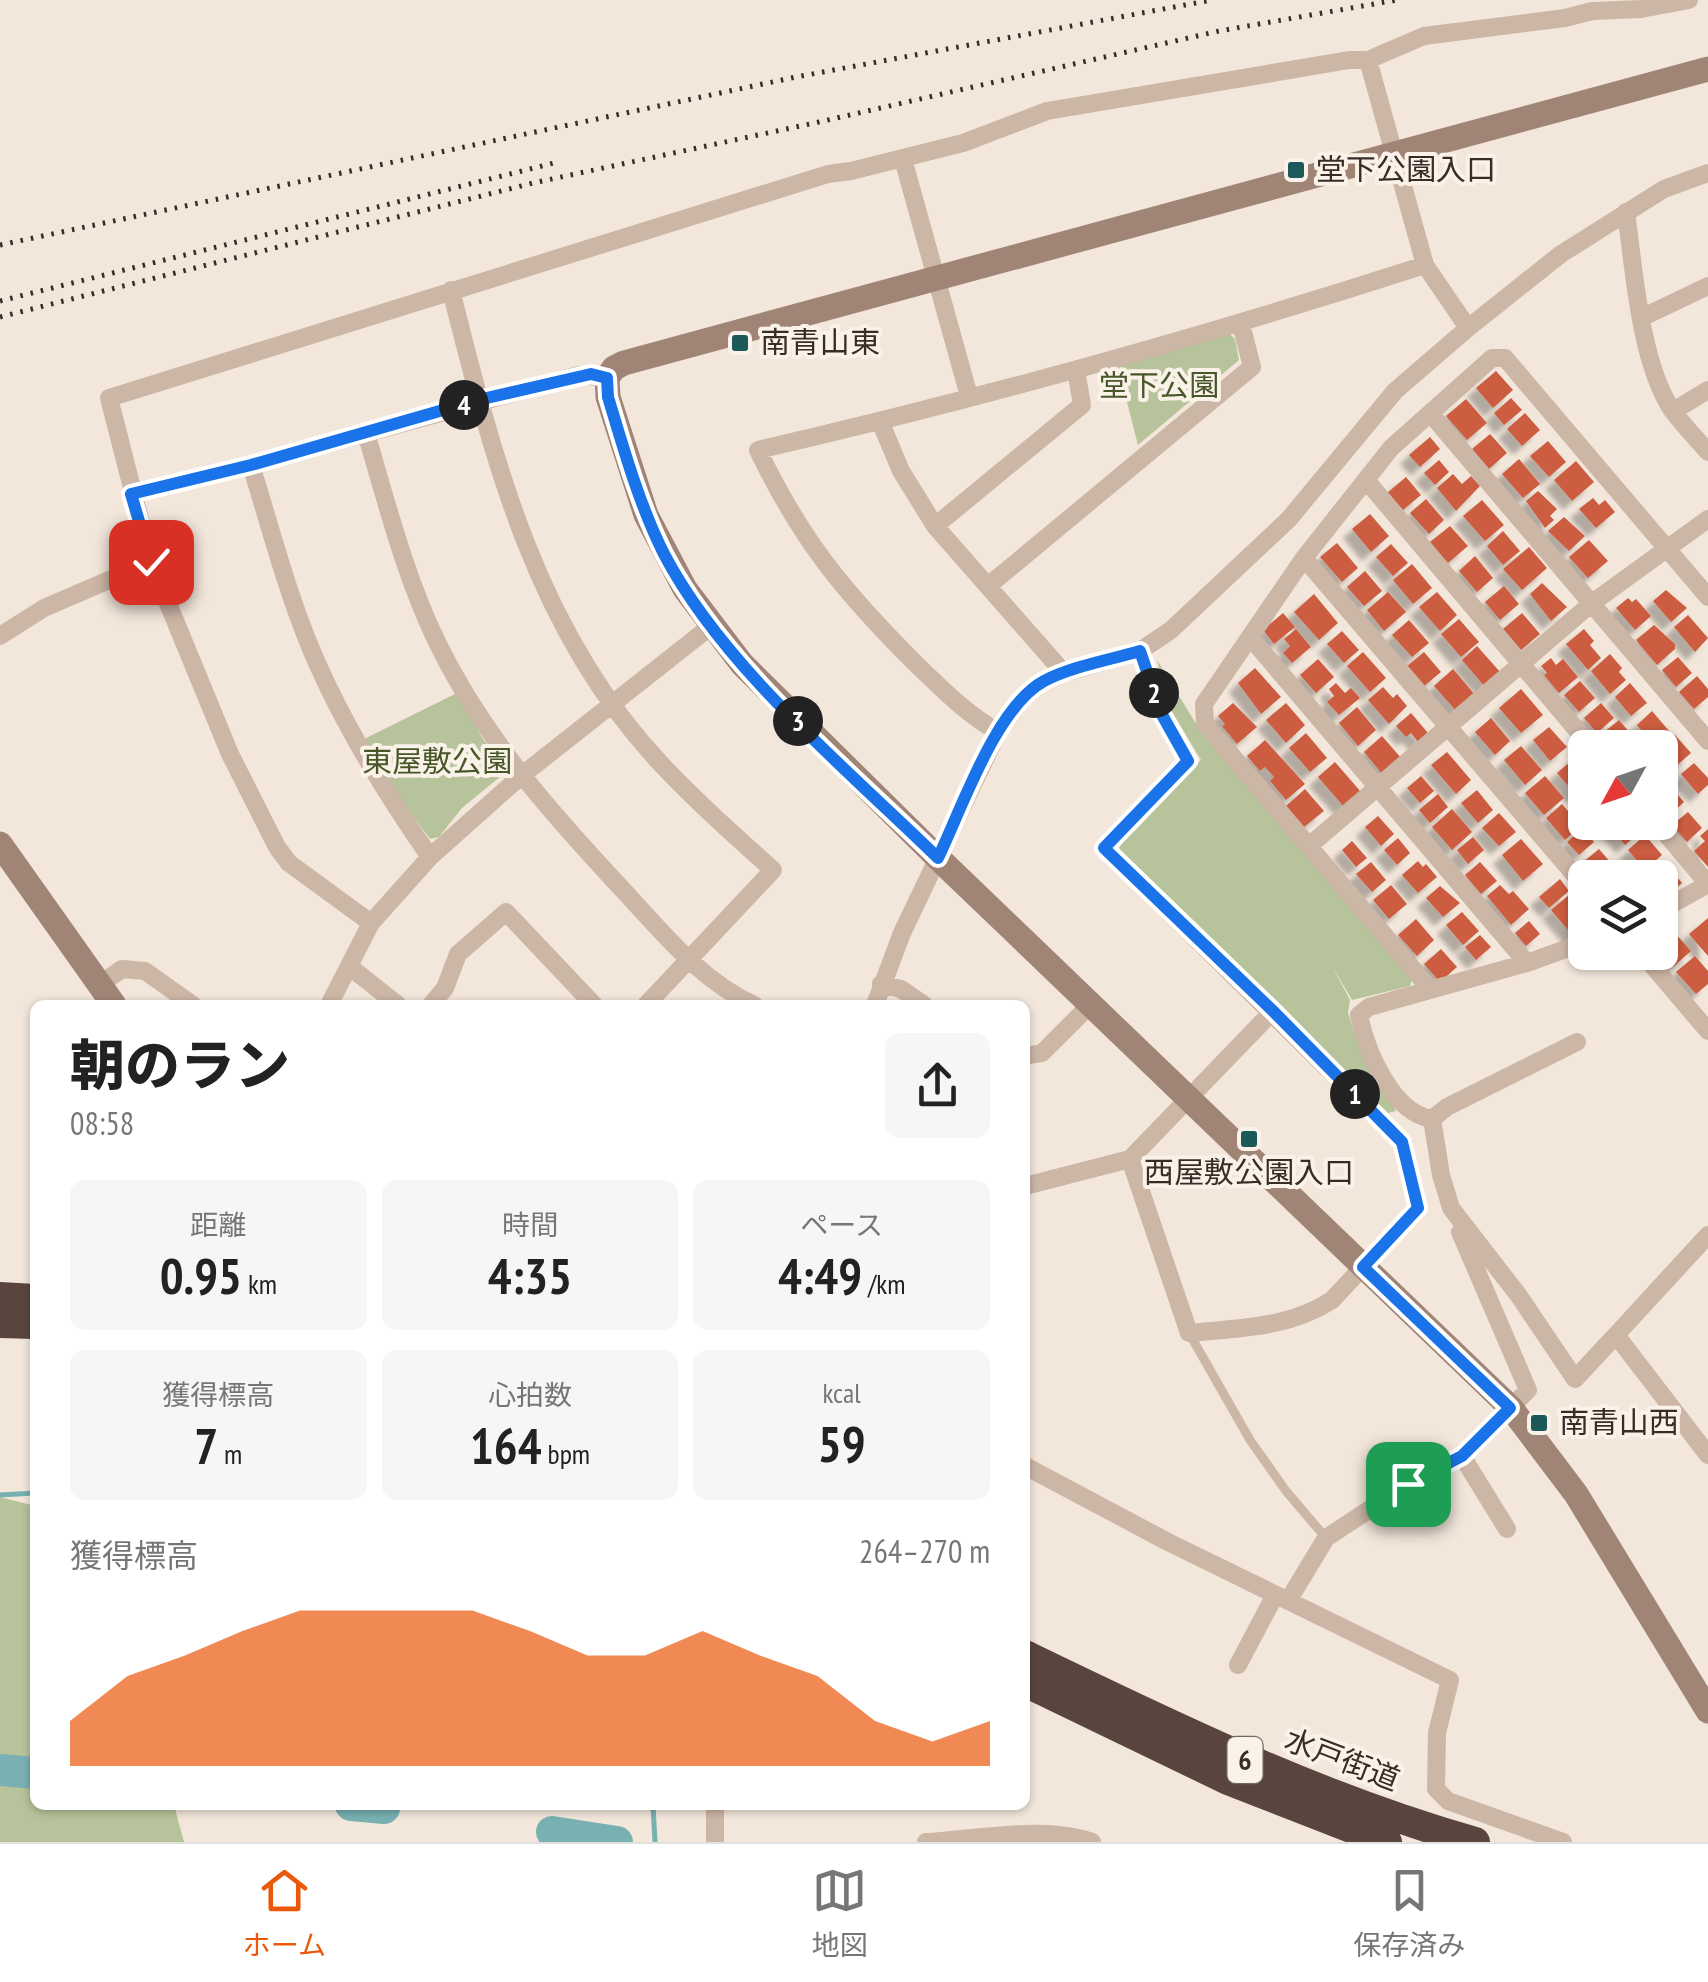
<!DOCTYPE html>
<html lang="ja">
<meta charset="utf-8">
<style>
:root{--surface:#fff;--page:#f6f6f6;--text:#222;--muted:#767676;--line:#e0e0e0;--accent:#ea580c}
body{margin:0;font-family:"PT Sans Narrow","Noto Sans JP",sans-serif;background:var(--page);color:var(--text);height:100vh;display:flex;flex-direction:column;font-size:38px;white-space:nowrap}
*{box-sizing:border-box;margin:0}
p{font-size:32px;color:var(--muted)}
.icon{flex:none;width:55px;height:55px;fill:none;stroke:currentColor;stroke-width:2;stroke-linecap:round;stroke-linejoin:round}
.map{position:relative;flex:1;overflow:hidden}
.drawer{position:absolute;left:30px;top:1000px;width:1000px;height:810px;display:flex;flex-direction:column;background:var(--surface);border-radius:15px;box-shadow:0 2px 8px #0004}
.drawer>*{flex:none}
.needle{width:65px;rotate:230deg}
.controls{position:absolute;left:1568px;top:730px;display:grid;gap:20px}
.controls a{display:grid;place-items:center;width:110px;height:110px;border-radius:15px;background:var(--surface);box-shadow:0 2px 8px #0004;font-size:50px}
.pin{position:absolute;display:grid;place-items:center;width:85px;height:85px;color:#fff;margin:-42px;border-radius:20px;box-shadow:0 5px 15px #0006}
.km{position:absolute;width:50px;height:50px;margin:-25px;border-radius:50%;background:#222;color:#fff;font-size:28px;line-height:50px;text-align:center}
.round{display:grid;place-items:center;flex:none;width:105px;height:105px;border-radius:15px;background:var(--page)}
.summary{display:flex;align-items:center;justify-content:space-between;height:170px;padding:0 40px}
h1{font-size:55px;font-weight:800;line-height:75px}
.metrics{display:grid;grid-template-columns:repeat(3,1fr);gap:15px;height:170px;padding:10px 40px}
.metrics div{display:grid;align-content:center;border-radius:15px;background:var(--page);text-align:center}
.metrics b{font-size:50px;font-weight:800}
.metrics small{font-size:28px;font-weight:400}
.metrics p{font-size:28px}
.chart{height:280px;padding:20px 40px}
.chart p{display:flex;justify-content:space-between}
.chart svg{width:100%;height:180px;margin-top:10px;fill:var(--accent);opacity:.7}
.menu{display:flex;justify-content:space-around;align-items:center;height:140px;border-top:2px solid var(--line);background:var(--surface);font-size:28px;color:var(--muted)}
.menu a{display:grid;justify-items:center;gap:5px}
.menu .active{color:var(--accent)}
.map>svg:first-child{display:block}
</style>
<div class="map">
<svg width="1708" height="1842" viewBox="0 0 1708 1842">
<defs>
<filter id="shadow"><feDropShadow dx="-9" dy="9" stdDeviation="2.5" flood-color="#0004"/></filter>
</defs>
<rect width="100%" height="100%" fill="#f3e7db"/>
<path fill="#b7c39a" d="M1230 334 1235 339 1239 360 1138 445 1117 363Z
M1157 660 1203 735 1413 976 1410 986 1352 1000 1332 966 1350 1000 1348 1013 1355 1034 1396 1111 1388 1113 1120 853 1119 844 1201 760 1171 710Z
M459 692 481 736 507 771 462 808 439 837 430 839 395 792 364 739Z
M0 1497 35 1506V1805H174L184 1842H0Z"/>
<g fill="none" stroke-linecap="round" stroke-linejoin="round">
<path stroke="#79b1b2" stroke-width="5" d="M0 1495 35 1493
M653 1805 655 1842"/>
<path stroke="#79b1b2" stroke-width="32" d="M0 1770 35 1773
M351 1805 384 1808
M552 1832 617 1842"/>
</g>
<path fill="#cc5d40" filter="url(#shadow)" d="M1496 371 1513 390 1493 408 1476 388Z
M1511 398 1522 410 1504 425 1494 413Z
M1466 399 1487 423 1467 440 1446 416Z
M1525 413 1540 430 1522 446 1507 429Z
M1490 434 1507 453 1489 469 1472 449Z
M1430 437 1440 449 1420 467 1409 455Z
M1548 441 1566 462 1549 477 1530 456Z
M1519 459 1540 484 1523 498 1502 474Z
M1439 460 1449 472 1435 485 1424 473Z
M1576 461 1594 482 1572 501 1554 480Z
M1453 474 1462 484 1471 476 1480 486 1456 511 1437 488Z
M1406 477 1421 495 1403 510 1387 493Z
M1538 491 1557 509 1550 516 1554 520 1545 528 1526 501Z
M1593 498 1599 505 1605 500 1615 512 1596 528 1579 509Z
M1426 499 1444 520 1429 534 1410 513Z
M1482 500 1504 525 1485 541 1463 516Z
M1370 514 1389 536 1371 552 1352 529Z
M1564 517 1585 536 1569 551 1548 531Z
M1450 526 1468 546 1448 563 1430 542Z
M1503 531 1520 551 1503 565 1487 546Z
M1589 540 1608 561 1588 578 1569 557Z
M1337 543 1358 568 1342 582 1320 557Z
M1391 544 1408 563 1393 576 1376 557Z
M1529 547 1547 568 1522 590 1503 569Z
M1475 556 1493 578 1477 592 1459 571Z
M1412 564 1432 588 1413 604 1393 580Z
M1365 571 1382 591 1364 606 1347 587Z
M1542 583 1567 607 1551 621 1530 594Z
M1504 586 1519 604 1500 620 1485 602Z
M1666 590 1687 608 1671 622 1653 601Z
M1388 592 1406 612 1384 631 1367 610Z
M1437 592 1457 615 1440 631 1419 607Z
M1314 594 1338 623 1319 640 1294 612Z
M1628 598 1632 602 1636 599 1651 616 1635 630 1616 608Z
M1283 613 1295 627 1274 644 1263 630Z
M1522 613 1540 634 1521 650 1503 629Z
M1688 615 1708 638 1695 652 1674 627Z
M1459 619 1479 642 1461 657 1441 634Z
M1409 620 1429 643 1412 657 1392 635Z
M1654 625 1675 644V649L1657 665 1636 640Z
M1296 629 1311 647 1292 663 1283 653 1290 646 1284 639Z
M1584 629 1594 641 1590 645 1601 658 1588 670 1566 644Z
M1342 631 1359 650 1344 663 1327 644Z
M1477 646 1501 673 1485 687 1462 660Z
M1363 652 1386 678 1370 692 1347 666Z
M1424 652 1441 672 1423 687 1406 667Z
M1610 654 1622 668 1619 672 1626 680 1610 694 1591 671Z
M1678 657 1692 673 1676 687 1662 670Z
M1551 658 1556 665 1563 659 1578 677 1559 693 1544 675 1547 673 1541 666Z
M1318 659 1334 677 1316 693 1300 675Z
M1255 668 1281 697 1261 714 1238 683Z
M1453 669 1476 696 1457 712 1434 686Z
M1697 676 1708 689V697L1694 709 1679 692Z
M1580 681 1595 698 1579 712 1564 695Z
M1336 683 1345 693 1351 688 1360 698 1339 715 1327 702 1334 696 1329 689Z
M1630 683 1647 703 1631 716 1615 697Z
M1383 687 1393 698 1397 694 1407 706 1389 724 1368 700Z
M1521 689 1543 715 1521 733 1499 708Z
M1233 703 1257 727 1237 744 1222 726 1225 724 1218 716Z
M1286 703 1305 725 1286 743 1266 720Z
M1601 703 1614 718 1597 733 1584 718Z
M1357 707 1376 730 1358 746 1339 723Z
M1652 711 1670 732 1655 746 1637 725Z
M1411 713 1428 733 1418 742 1411 733 1406 737 1396 726Z
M1491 718 1510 741 1495 755 1475 732Z
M1619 720 1631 734 1616 748H1609L1599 736Z
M1549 727 1567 747 1550 761 1533 740Z
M1306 733 1327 758 1310 772 1289 748Z
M1675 735 1691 753 1674 768 1660 748Z
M1382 736 1402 759 1383 775 1364 752Z
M1634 736 1643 748H1620Z
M1265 740 1305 784 1286 800 1270 781 1274 777 1265 767 1260 771 1247 756Z
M1521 746 1542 770 1525 785 1504 760Z
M1447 752 1471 780 1456 794 1431 765Z
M1578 755 1585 763V787L1576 795 1557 773Z
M1335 762 1361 792 1344 807 1318 777Z
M1694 763 1708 778V785L1698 794 1681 774Z
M1421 776 1434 791 1420 803 1407 788Z
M1545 776 1564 798 1544 815 1525 793Z
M1667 782 1684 802 1669 816 1660 805V787Z
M1305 789 1324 811 1304 827 1286 806Z
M1477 790 1493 810 1478 823 1461 803Z
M1438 794 1448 807 1430 823 1419 810Z
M1562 804 1581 826 1565 840 1546 818Z
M1452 809 1472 832 1452 850 1432 827Z
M1688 812 1702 828 1687 842 1672 825Z
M1499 813 1516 832 1499 846 1482 828Z
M1378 816 1394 834 1381 846 1365 827Z
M1605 822H1632L1640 832 1625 845Z
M1583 828 1594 842 1579 855 1567 842Z
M1708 829V867L1694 851 1705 841 1700 836Z
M1645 835 1662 855 1645 870 1628 850Z
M1473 837 1484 850 1468 864 1457 850Z
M1398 838 1410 853 1397 865 1384 850Z
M1521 839 1543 864 1523 881 1502 855Z
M1352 841 1367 858 1356 867 1342 850Z
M1599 849 1617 870 1609 878H1596L1583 862Z
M1418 861 1423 867 1426 864 1437 877 1418 893 1402 875Z
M1371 862 1386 880 1372 892 1356 874Z
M1480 862 1497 881 1481 894 1465 875Z
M1654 867 1662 876 1670 869 1682 883 1664 899 1660 894V878H1642Z
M1560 879 1569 891 1549 908 1539 897Z
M1391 885 1407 904 1389 919 1373 900Z
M1500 885 1509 894 1513 891 1529 909 1511 925 1487 896Z
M1440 886 1460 903 1443 917 1426 898Z
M1570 894 1585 911V927L1574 937 1551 910Z
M1462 912 1479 931 1463 945 1446 925Z
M1708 918V956L1689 934Z
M1416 919 1434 940 1417 956 1398 935Z
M1529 921 1540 934 1526 946 1515 933Z
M1666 923 1691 951 1673 967 1660 952V929Z
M1480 935 1491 947 1476 960 1465 947Z
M1441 949 1457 967 1440 982 1424 964Z
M1695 956 1708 971V984L1696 994 1676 972Z"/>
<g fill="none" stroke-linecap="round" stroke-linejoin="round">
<path stroke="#ccb6a6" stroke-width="9" d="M1189 1333 1250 1440 1286 1491 1326 1538"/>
<path stroke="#ccb6a6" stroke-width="18" d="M1368 60 1425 265 1468 328
M903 159 969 396
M1626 212C1634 269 1640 362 1672 410 1683 425 1696 438 1708 452
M451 290C494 462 537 633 662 765 697 802 735 836 773 870L646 1005
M1641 318 1708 286
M1673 411 1708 390
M1430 413 1708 741
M880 421 901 471 935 526 1064 673
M366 433C387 504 405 576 437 642 483 737 552 814 623 890 663 933 700 980 754 1005
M251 465C270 526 286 589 311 649 342 723 384 791 430 857
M1366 480 1592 748
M131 493 251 465 579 375 607 378
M935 526 1082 405 1076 370
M1304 558 1585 887
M988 586 1252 367 1241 324
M0 636 44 608 151 562
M1250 637 1527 963
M998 732C965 713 941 688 914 662 844 592 801 540 758 450 983 398 1205 336 1425 265
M1656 822 1708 884
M1309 846 1592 603 1708 519
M1660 911 1708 884
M371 923 289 863 277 847 230 754 151 562 109 398 828 174 851 171 963 143 1047 111 1349 60H1368L1424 36 1565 18 1592 11 1641 9 1689 0
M1641 952 1708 1031
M350 967 398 1005
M881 984 901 989 924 1005
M99 985 122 969 145 971 193 1005
M1431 990 1205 724 1204 704 1304 558 1391 448 1492 358H1505L1708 597
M329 1005 371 923 430 857 521 776 711 626
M431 1005 445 988 458 954 506 912 594 1005
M875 1005 902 933 998 732 1023 698 1042 682 1064 673 1140 651 1171 630 1289 519 1395 391 1468 328 1561 254 1664 189 1708 173
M1577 1042 1447 1107 1432 1119 1441 1175 1451 1208 1519 1296 1575 1379 1616 1335 1708 1455
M1025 1056 1042 1053 1091 1004
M1432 1119C1392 1113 1366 1050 1359 1015L1369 1007 1527 963 1585 942
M1130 1159 1189 1333C1239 1328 1290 1328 1332 1300L1418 1208 1402 1142 1104 848 1188 761 1161 713 1140 651
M1025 1186 1130 1159 1273 1011
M1616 1335 1708 1235
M1462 1456 1507 1529
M1025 1466 1168 1542 1450 1680 1437 1733 1436 1789 1448 1801 1563 1842
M1288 1601 1326 1538 1408 1484 1462 1456 1528 1390 1460 1232
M1238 1665 1275 1595
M715 1805V1842
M926 1842C975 1839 1046 1825 1092 1842"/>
<path stroke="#a08577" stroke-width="25" d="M1708 69 624 363 614 368 607 378 608 397 646 515 685 589 742 664 938 858 1511 1408 1576 1494 1708 1711
M0 844 114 1005"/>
<path stroke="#59453e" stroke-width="30" d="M0 1297 35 1299
M0 1323 35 1324
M1025 1655C1172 1726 1317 1797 1475 1842
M1025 1682 1228 1780 1387 1842"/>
<path stroke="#382c27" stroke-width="5" stroke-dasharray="2.5 8" stroke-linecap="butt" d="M0 245 796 77 1212 0
M0 301 558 162
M0 317 533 183 819 122 1219 31 1397 0"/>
</g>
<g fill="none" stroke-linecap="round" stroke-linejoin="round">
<g stroke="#fff" stroke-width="20">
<path id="route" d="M151 562 131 494 251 465 478 400 591 374 607 378 608 397C624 450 639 504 664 554 723 667 847 769 938 858 962 808 996 707 1044 681 1073 666 1109 660 1140 651L1161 713 1188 761 1104 848 1273 1011 1402 1142 1418 1208 1363 1267 1510 1408 1462 1456 1408 1484"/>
</g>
<use href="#route" stroke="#1a73e8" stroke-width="12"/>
</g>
<g fill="#1b595b" stroke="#faf1e8" stroke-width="4">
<rect x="1286" y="160" width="20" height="20" rx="5"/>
<rect x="730" y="333" width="20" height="20" rx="5"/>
<rect x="1239" y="1129" width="20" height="20" rx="5"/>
<rect x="1529" y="1413" width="20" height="20" rx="5"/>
</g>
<g text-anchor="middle" stroke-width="8" stroke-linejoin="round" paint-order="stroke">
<rect fill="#faf1e8" stroke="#726761" stroke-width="2.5" x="1227.5" y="1737" width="35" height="46" rx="8"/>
<g font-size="28" font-weight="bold" fill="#382c27">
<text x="1245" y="1770">6</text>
</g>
<g font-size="30" fill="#382c27" stroke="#faf1e8" text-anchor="start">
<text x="1316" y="180">堂下公園入口</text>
<text x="760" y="353">南青山東</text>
<text x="1249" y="1183" text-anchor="middle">西屋敷公園入口</text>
<text x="1559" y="1433">南青山西</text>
</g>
<g font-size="30" fill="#48572a" stroke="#faf1e8">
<text x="1159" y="396">堂下公園</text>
<text x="437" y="772">東屋敷公園</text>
</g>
<g font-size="30" fill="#382c27" stroke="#faf1e8">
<text transform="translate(1342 1760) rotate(21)" y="10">水戸街道</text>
</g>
</g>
</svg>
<div class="controls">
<a><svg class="needle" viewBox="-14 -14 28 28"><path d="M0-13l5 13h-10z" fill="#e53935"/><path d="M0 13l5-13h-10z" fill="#767676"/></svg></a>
<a><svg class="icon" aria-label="layers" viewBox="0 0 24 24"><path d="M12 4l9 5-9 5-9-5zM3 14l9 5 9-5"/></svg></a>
</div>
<div class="pin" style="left:1408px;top:1484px;background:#1e9e55"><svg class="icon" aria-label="arrive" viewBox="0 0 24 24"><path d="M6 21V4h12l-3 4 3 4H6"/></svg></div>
<div class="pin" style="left:151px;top:562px;background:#d93025"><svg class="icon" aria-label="check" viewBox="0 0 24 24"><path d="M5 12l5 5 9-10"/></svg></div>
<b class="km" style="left:1355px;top:1094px">1</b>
<b class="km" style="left:1154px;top:693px">2</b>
<b class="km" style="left:798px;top:721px">3</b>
<b class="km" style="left:464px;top:405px">4</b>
<section class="drawer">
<div class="summary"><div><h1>朝のラン</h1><p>08:58</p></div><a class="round"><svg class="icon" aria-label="share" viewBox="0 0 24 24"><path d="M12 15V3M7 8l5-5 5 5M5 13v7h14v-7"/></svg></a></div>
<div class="metrics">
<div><p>距離</p><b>0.95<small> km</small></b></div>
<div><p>時間</p><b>4:35</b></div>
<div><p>ペース</p><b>4:49<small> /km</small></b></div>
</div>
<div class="metrics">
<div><p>獲得標高</p><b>7<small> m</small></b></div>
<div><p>心拍数</p><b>164<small> bpm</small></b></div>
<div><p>kcal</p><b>59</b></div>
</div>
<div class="chart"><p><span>獲得標高</span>264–270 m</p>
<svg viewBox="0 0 160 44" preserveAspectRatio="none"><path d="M0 44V33L10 22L20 17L30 11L40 6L50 6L60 6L70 6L80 11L90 17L100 17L110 11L120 17L130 22L140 33L150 38L160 33V44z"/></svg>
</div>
</section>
</div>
<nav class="menu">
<a class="active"><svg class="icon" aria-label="home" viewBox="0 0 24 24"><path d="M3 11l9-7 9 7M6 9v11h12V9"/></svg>ホーム</a>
<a><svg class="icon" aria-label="map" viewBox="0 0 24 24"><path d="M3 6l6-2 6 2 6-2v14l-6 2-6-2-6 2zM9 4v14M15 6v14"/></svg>地図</a>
<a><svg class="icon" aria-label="saved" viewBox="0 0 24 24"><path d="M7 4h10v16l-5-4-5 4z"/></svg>保存済み</a>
</nav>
